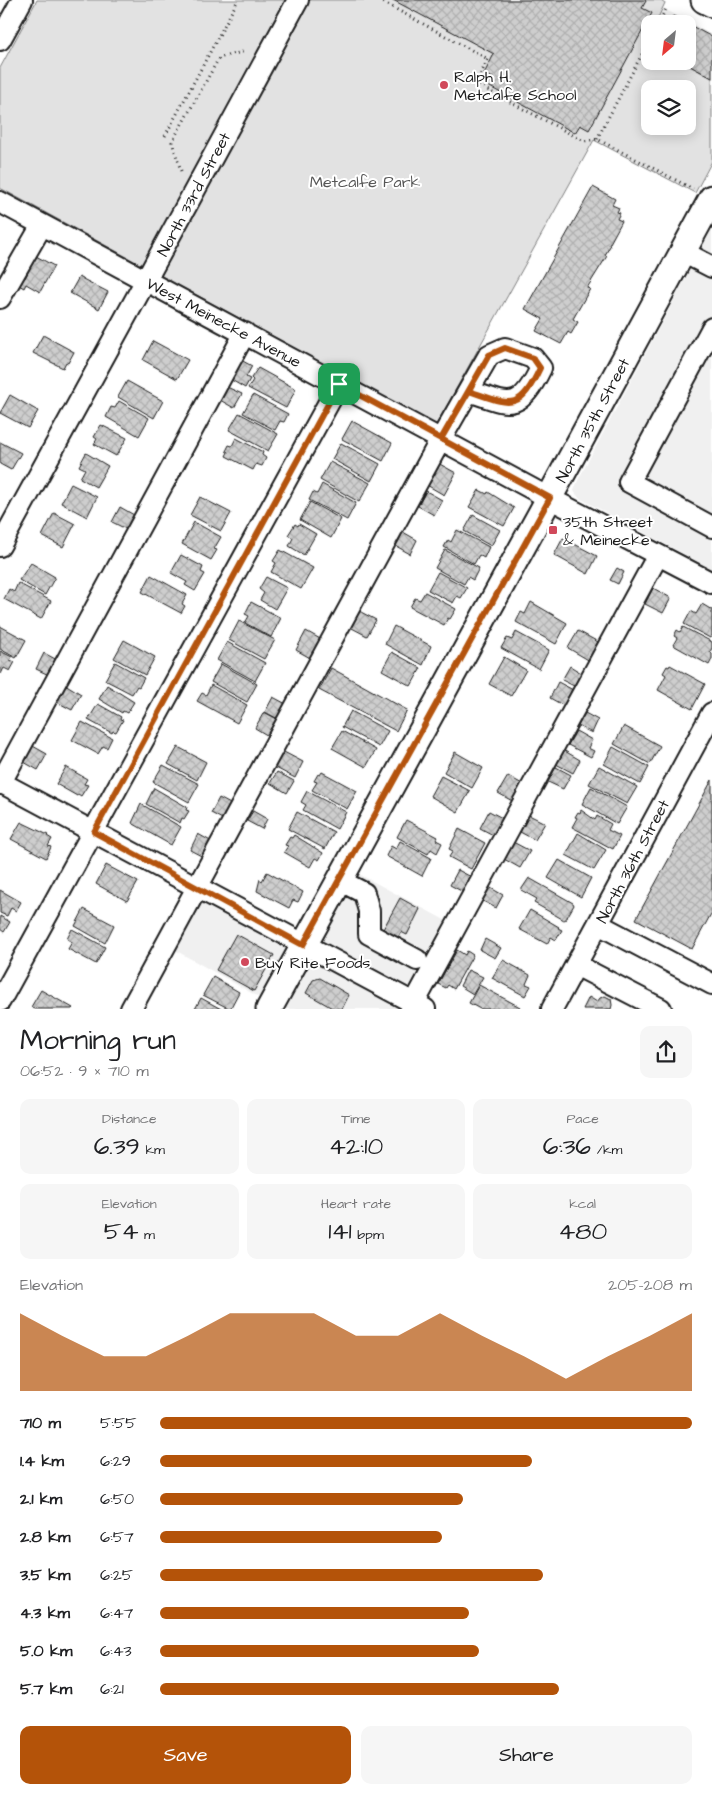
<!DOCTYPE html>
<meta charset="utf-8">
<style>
:root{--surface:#fff;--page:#f6f6f6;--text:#202124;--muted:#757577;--accent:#b45309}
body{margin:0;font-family:"Architects Daughter",sans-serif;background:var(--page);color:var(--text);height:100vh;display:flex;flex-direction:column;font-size:19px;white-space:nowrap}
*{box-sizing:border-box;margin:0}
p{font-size:16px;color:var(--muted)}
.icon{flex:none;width:28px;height:28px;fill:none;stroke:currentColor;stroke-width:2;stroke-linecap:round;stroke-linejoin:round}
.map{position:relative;height:1009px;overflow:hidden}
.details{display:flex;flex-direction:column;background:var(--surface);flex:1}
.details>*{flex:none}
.needle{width:32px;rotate:208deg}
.buttons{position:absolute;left:641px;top:15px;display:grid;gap:10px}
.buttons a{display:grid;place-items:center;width:55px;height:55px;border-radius:10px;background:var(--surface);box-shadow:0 2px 12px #0003;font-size:25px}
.pin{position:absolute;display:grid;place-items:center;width:42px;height:42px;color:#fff;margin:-21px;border-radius:10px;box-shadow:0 2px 8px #0006}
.round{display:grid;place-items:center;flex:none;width:52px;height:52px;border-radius:10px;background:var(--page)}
.summary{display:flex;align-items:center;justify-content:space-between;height:85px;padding:0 20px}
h1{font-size:28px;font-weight:600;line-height:38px}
.figures{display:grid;grid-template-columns:repeat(3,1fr);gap:8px;height:85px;padding:5px 20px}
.figures div{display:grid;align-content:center;border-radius:10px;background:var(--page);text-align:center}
.figures b{font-size:25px;font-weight:600}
.figures small{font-size:14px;font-weight:400}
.figures p{font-size:14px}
.chart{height:140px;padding:10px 20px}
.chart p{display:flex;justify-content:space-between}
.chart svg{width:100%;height:90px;margin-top:5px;fill:var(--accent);opacity:.7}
.action{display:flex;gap:10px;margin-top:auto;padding:10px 20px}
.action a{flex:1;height:58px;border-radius:10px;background:var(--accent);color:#fff;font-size:20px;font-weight:600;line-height:58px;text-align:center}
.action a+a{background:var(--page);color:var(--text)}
ul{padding:0 20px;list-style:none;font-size:16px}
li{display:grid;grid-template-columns:80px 60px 1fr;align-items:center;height:38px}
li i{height:12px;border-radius:6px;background:var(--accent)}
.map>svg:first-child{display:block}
</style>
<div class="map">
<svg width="712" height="1009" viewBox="0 0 712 1009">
<defs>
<pattern id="building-cross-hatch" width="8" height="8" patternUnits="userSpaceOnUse" patternTransform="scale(1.25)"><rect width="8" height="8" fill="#cecece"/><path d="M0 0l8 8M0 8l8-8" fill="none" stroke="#b0b0b0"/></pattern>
</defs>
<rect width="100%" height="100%" fill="#fff"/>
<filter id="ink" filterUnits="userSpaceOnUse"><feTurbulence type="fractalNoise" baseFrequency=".02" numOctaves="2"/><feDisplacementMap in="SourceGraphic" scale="10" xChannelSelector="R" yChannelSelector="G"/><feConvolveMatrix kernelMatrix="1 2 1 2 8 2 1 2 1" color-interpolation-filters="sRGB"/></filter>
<g filter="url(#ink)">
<path fill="#f0f0f0" d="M663 8 712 35V78L681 61H688V24H655Z
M712 229V569L579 498 574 491 578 480Z
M346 867 456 926 414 1003 425 1009H269L271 1004 166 945 198 887 303 945Z"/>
<path fill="#e2e2e2" stroke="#7f7f7f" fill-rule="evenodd" d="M37 0H661L665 3 655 24H650V33L646 42 650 45V61H681L712 78V161L695 193 594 140 436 425 0 188V68ZM650 89H688V126H650Z"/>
<path fill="url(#building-cross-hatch)" stroke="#1c1c1c" d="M393 0H645L646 1 642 8 652 13 589 130 580 125 575 133 488 86 493 78 484 74 494 54Z
M673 16 712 37V78L681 61H688V24H668Z
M593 187 615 199 612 205 619 208 617 212 620 213 617 219 622 221 609 245 610 246 605 255 607 256 587 288 590 289 573 319 578 322 571 334 568 332 561 344 536 331 543 319 525 309Z
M36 256 54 266 40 292 26 284 24 288 17 284 22 276 25 278Z
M79 277 108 292 99 309 70 293Z
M43 335 74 352 68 363 66 362 63 368 33 353Z
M153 341 188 360 177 379 143 360Z
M239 359 252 366 246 377 250 379 245 388 228 378Z
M258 368 296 389 286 408 248 388 253 380 251 378Z
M127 381 163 401 154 418 118 397Z
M227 387 242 394 234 408 220 400Z
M10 395 38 411 28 428 0 413Z
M253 395 288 414 284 422 280 421 275 430 243 413Z
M119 401 149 418 139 436 106 417 111 407 115 408Z
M239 413 278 434 268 451 229 430Z
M352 421 392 443 383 461 342 439Z
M101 425 127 438 116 456 94 444 97 439 94 437Z
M236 438 263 452 262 455 266 458 262 466 256 464 253 470 226 456 228 452 226 451 229 445 232 446Z
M0 442 21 453 11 470 0 464Z
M341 443 380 464 371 481 332 459Z
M86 453 108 466 96 487 80 478 85 469 79 466Z
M330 462 370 483 359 502 320 480Z
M436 462 456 473 444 495 425 484Z
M71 484 97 497 87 517 61 503Z
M322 484 356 503 347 520 309 500 313 492 317 494Z
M479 490 487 494 488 492 514 508 504 526 469 507Z
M426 491 442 500 434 515 418 506Z
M200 497 231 513 221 531 190 515Z
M310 502 341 519 331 538 300 520Z
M120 507 134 515 126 529 112 522Z
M54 513 75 524 63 547 42 536Z
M473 515 500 530 491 546 464 531Z
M194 522 221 537 214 549 217 550 211 560 182 544Z
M295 524 298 526 299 524 316 534 304 555 289 546 293 538 288 535Z
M457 530 489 547 484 558 479 555 474 564 444 547 448 540 451 542Z
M403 532 417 540 410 554 396 546Z
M563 538 597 556 588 574 554 555Z
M280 550 313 568 301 589 271 572 276 563 273 561Z
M445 550 479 568 473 580 468 577 464 584 435 568Z
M181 555 203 567 201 572 205 574 195 591 185 585 187 582 171 573Z
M31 563 55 577 45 595 19 580Z
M617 568 624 572 618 584 610 580Z
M438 572 467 588 461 598 457 596 453 603 428 590Z
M151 575 187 595 182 604 185 606 181 613 142 592Z
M266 577 287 588 275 609 260 600 264 593 259 589Z
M18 583 51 601 41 619 4 599 9 589 14 592Z
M653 588 671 598 663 613 645 604Z
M425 592 456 609 450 619 448 618 444 625 410 607 415 598 420 600Z
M251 602 281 618 271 637 245 623 249 616 245 614Z
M531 602 567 623 556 644 516 622 521 612 525 614Z
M702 604 712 610V635L710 638 684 624 691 611 696 614Z
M359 611 376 620 367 636 350 627Z
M239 621 275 640 264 659 229 640Z
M0 626 26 640 16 658 0 649Z
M394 626 431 646 423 665 385 644Z
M683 627 712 642V648L710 652 712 654V659L709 665 673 645 677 638 674 636 677 630 680 632Z
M306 631 322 640 312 659 296 650Z
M578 631 600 643 590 661 568 648Z
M516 632 549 650 539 669 501 648 507 638 512 640Z
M124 640 155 657 145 675 114 658Z
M227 642 265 663 255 681 217 660Z
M0 651 12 657 10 660 15 662 10 671 4 668 1 674Z
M392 652 421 668 411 686 382 670Z
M44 653 59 661 51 676 36 669Z
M504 657 526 670 511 696 489 684Z
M115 662 144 678 139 687 137 686 132 694 105 680Z
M221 664 257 684 247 702 211 682Z
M670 665 705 684 692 709 658 690 666 675 663 673 667 666 669 667Z
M570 666 583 674 576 687 562 680Z
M331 668 407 710 396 731 319 690Z
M558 682 575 691 566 707 550 698Z
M65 684 81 694 72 710 55 701Z
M107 685 134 702 127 713 123 711 122 713 99 699Z
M211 685 247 705 237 723 197 701 202 693 206 695Z
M273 697 288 705 280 720 265 712Z
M98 704 121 717 120 719 123 720 116 732 113 731 112 733 88 720Z
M351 711 388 731 379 747 342 727Z
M264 712 279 720 270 737 255 728Z
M585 713 598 720 592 733 578 726Z
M82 722 112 738 107 748 103 746 98 754 72 740Z
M624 726 660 746 650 764 614 744Z
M342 731 376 750 366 767 332 748Z
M576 731 592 740 588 748 594 751 591 757 568 745Z
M31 745 47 754 38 770 22 761Z
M178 747 206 762 197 780 168 764Z
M613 747 649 767 640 784 604 764Z
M563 750 580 760 573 773 556 764Z
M282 751 303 762 295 778 274 767Z
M455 752 483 768 472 788 444 772Z
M163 765 199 784 189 802 153 782Z
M599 766 637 787 627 804 589 784Z
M66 767 87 779 84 784 88 785 81 796 78 794 77 796 56 784Z
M556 767 571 775 563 789 548 782Z
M277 772 294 781 287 793 270 783Z
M322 772 357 791 347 809 312 790 317 782 314 781 318 774 320 775Z
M441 776 470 791 458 812 430 796Z
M508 776 524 785 514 802 498 793Z
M712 780V912L692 949 636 919Z
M591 787 627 807 617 824 582 804Z
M154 788 187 807 186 810 189 811 184 819 182 818 180 823 146 804Z
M307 791 346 812 337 829 303 810 306 805 301 802Z
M219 798 234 806 226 821 211 813Z
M141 804 181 827 171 845 132 823Z
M581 810 595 820 597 816 611 824 608 830 620 836 613 849 572 827 577 818 575 817 578 812 580 813Z
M253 811 267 819 262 829 247 821Z
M489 811 504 819 495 836 480 828Z
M297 812 334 832 325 849 288 829Z
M529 815 545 823 535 840 520 832Z
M406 820 438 837 436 840 442 843 437 853 431 849 428 854 397 837Z
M21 822 48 835 47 836 52 839 48 846 51 847 46 858 11 839Z
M459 829 485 843 471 869 449 857 453 851 449 849Z
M578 833 606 850 594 870 566 855Z
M198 834 214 843 205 858 190 850Z
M294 835 323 853 319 860 315 858 310 867 284 852 288 846 285 845 290 837 292 838Z
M400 841 431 858 422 876 386 856 391 846 396 849Z
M513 842 530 851 520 868 504 859Z
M559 860 591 878 581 897 548 878Z
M106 865 138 882 127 901 96 884Z
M458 870 473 878 465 893 450 885Z
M267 872 303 892 298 902 293 900 289 908 257 891 260 879 262 881Z
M529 878 573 903 574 905 566 919 564 920 534 903 537 899 521 890Z
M489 887 503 895 496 908 481 900Z
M0 890 21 902 16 911 11 908 7 916 0 913Z
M400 898 420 909 407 935 401 932 396 941 381 933Z
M84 909 114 925 105 943 75 926Z
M530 910 559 927 558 928 562 930 556 940 551 937 547 944 519 929Z
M0 916 10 922 4 932 0 929Z
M72 929 105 947 96 964 68 949 72 942 67 939Z
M236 934 274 955 254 991 216 970Z
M485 939 501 948 495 958 480 950Z
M457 950 465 955 467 951 473 955 454 989 448 985 446 988 438 984Z
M503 960 530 975 526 984 531 986 525 996 492 978Z
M468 970 483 977 473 994 460 986Z
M213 977 239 992 230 1009 203 995Z
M320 978 349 995 342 1009H334L306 993 313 980Z
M479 985 520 1007 519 1009H480L469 1003Z
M41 990 73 1008 72 1009H35L31 1007Z
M605 996 611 999 612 1005 611 1009H583L589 997 597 1002 600 998Z
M201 998 221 1009H195Z"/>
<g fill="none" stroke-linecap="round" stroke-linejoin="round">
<g stroke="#1c1c1c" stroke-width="24">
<path id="minor" d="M0 40 22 0
M0 202 549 498 712 583
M683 252 712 267
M0 298 42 225
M712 328 629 482 712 527
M0 546 146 280 298 0
M0 782 425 1009
M0 784 245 333
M339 880 364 893 369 911V934L417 960
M598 924 712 984
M576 965 661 1009
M0 1001 339 384
M131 1009 441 439 489 355 505 348 533 358 541 368C519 413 510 405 469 391
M411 1009 658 555
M552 1009 712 713"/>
</g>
<g stroke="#1c1c1c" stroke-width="29">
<path id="major" d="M704 0 712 4
M269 1009 540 515 712 198"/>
</g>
<path stroke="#1c1c1c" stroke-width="3" stroke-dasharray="1 4" stroke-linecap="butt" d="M379 0 488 59 476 84 584 141 597 139 693 189
M658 24 667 7
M165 136 238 0
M597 139 650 39
M181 171 172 142 219 58 246 51"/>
<use href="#minor" stroke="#fff" stroke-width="20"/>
<use href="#major" stroke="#fff" stroke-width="25"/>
</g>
</g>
<g fill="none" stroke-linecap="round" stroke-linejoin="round" filter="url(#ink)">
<g stroke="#fff" stroke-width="10">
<path id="route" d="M339 384 94 832 303 945 550 498 441 439 469 391C510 405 519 413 540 368L533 358 505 348 489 355 441 439 339 384"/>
</g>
<use href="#route" stroke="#b45309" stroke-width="6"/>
</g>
<g fill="#d1495b" stroke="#fff" stroke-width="2">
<circle cx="444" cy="85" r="5"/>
<rect x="548" y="525" width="10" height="10" rx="2.5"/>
<circle cx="245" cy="962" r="5"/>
</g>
<g text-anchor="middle" stroke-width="4" stroke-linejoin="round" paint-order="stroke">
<g font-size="16" fill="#1c1c1c" stroke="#fff" text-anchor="start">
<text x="454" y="82">Ralph H.<tspan x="454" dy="18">Metcalfe School</tspan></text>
<text x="563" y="527">35th Street<tspan x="563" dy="18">&amp; Meinecke</tspan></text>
<text x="255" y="968">Buy Rite Foods</text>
</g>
<g font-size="16" fill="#575757" stroke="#fff">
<text x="365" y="187">Metcalfe Park</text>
</g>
<g font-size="16" fill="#1c1c1c" stroke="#fff">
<text transform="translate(193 194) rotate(-62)" y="6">North 33rd Street</text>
<text transform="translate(224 322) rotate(28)" y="6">West Meinecke Avenue</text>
<text transform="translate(592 420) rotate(-62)" y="6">North 35th Street</text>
<text transform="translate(632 861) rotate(-62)" y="6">North 36th Street</text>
</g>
</g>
</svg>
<div class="buttons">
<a><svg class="needle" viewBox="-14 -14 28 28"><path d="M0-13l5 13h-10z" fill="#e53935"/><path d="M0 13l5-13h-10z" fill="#757577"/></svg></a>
<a><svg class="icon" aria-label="layers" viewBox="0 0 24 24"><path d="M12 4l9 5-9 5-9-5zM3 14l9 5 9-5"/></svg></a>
</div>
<div class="pin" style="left:339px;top:384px;background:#1e9e55"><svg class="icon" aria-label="arrive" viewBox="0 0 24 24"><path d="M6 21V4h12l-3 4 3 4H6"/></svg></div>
</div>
<section class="details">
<div class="summary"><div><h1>Morning run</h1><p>06:52 · 9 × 710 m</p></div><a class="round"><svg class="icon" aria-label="share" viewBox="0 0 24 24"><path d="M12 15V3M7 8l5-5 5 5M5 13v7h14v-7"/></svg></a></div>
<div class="figures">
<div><p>Distance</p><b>6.39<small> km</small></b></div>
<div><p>Time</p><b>42:10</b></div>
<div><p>Pace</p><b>6:36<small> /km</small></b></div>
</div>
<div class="figures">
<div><p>Elevation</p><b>54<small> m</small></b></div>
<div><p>Heart rate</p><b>141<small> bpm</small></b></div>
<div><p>kcal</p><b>480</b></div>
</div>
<div class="chart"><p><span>Elevation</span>205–208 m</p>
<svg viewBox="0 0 160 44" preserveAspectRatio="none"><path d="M0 44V6L10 17L20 27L30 27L40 17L50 6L60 6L70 6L80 17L90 17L100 6L110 17L120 27L130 38L140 27L150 17L160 6V44z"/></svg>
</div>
<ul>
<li><b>710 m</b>5:55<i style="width:100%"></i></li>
<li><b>1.4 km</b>6:29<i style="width:70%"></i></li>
<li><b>2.1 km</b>6:50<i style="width:57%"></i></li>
<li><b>2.8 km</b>6:57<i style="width:53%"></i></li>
<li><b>3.5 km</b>6:25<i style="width:72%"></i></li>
<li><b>4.3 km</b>6:47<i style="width:58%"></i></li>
<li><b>5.0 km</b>6:43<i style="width:60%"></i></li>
<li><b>5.7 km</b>6:21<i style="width:75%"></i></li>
</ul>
<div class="action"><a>Save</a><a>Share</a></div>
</section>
